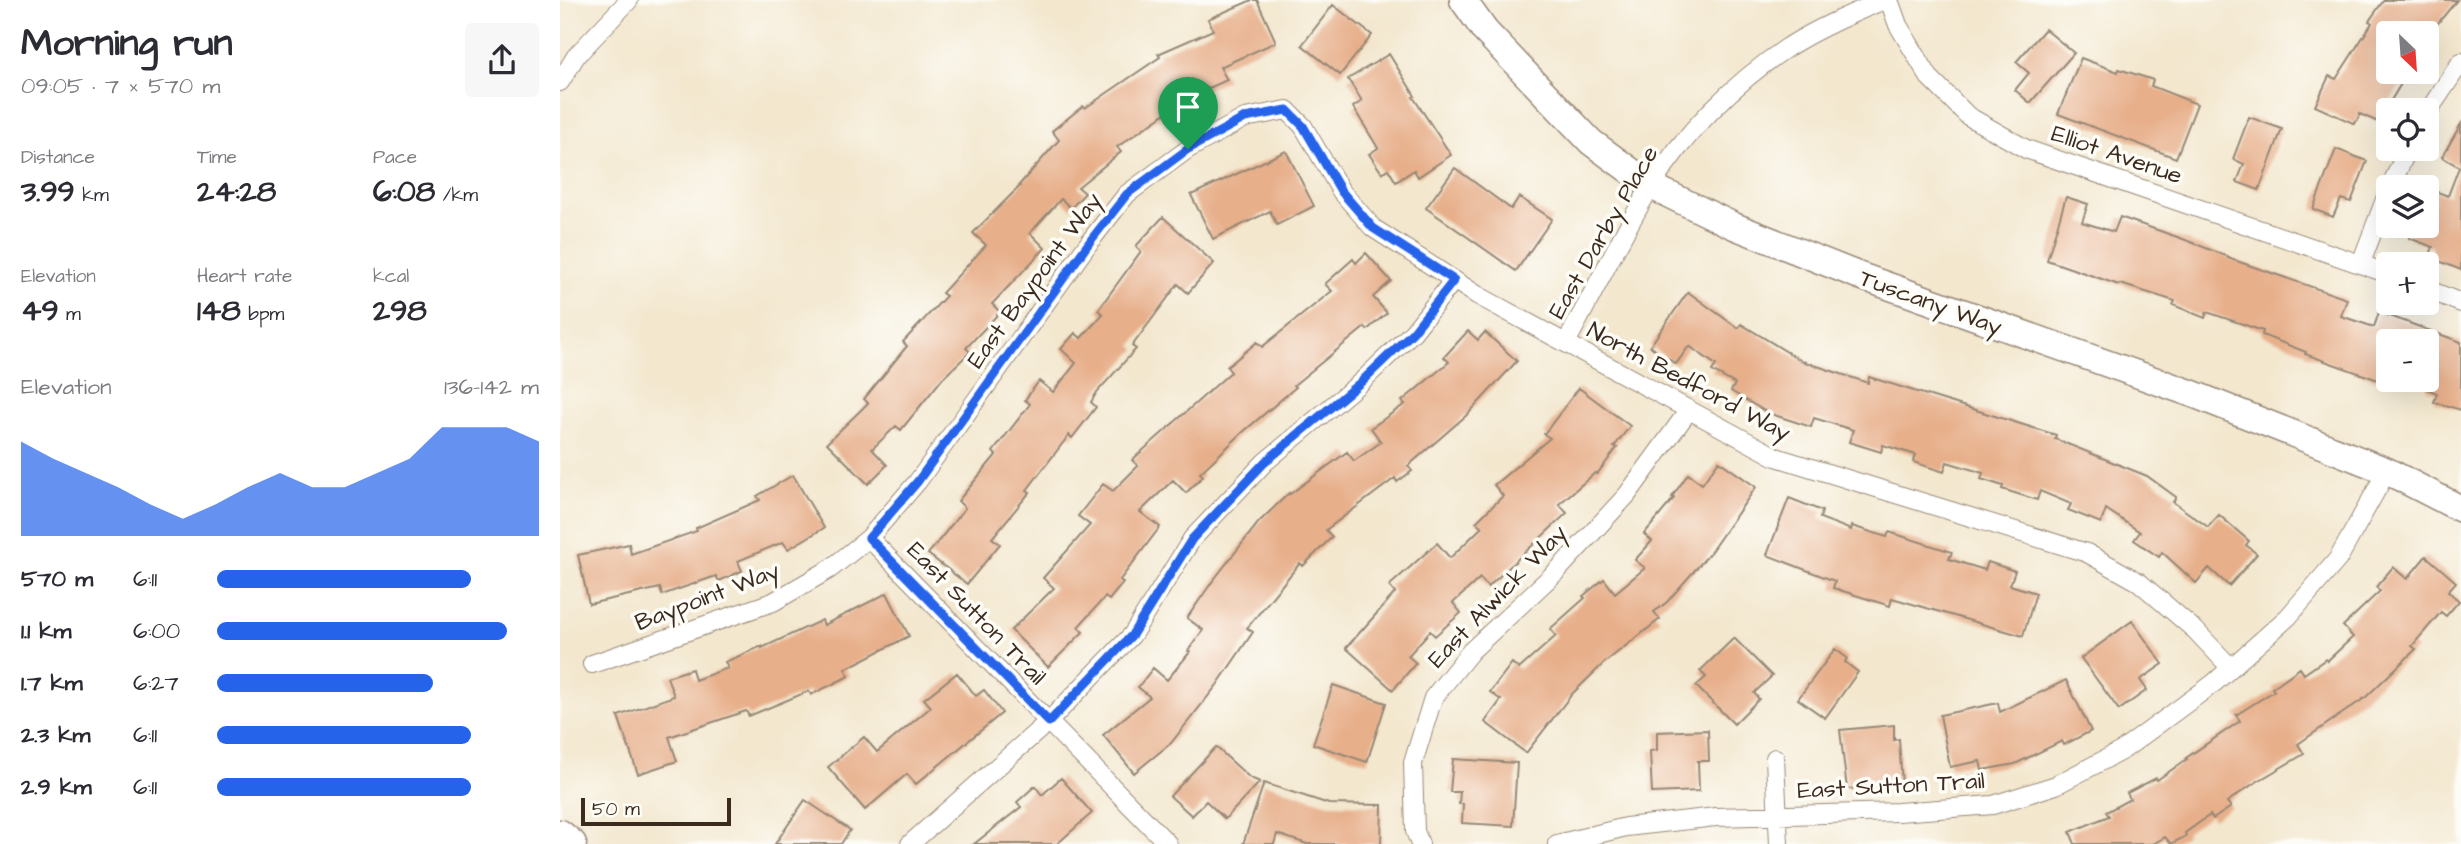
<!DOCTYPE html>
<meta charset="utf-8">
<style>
:root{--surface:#fff;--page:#f7f7f7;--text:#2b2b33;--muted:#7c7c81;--accent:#2563eb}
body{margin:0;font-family:"Architects Daughter",sans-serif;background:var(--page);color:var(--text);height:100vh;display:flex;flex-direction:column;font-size:26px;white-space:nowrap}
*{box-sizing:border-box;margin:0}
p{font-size:23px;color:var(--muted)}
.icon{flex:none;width:38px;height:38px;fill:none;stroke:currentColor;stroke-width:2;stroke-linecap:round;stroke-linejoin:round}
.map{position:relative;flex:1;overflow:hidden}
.details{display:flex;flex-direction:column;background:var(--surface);width:560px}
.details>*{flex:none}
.needle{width:46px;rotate:155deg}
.tools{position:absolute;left:1816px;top:21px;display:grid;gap:14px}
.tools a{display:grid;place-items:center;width:63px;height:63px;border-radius:7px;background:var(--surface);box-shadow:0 7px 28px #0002;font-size:35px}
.scale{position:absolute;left:21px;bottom:18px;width:150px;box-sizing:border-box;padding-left:7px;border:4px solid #3b2a1e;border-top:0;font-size:19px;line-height:24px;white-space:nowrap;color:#3b2a1e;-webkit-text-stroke:5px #fdfcf7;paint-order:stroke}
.pin{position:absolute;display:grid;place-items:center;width:60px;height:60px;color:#fff;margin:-72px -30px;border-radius:50% 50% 50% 0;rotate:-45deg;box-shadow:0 0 7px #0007}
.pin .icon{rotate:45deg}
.round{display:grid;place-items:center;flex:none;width:74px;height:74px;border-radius:7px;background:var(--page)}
.overview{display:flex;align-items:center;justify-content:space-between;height:119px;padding:0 21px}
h1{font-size:38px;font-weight:700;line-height:52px}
.metrics{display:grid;grid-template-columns:repeat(3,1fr);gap:10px;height:119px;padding:7px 21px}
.metrics div{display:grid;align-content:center}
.metrics b{font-size:30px;font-weight:700}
.metrics small{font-size:19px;font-weight:400}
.metrics p{font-size:19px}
.chart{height:196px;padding:14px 21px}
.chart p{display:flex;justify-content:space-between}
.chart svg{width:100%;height:126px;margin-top:7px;fill:var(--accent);opacity:.7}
ul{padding:0 21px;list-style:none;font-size:23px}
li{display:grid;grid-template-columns:112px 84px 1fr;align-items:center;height:52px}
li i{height:18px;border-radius:9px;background:var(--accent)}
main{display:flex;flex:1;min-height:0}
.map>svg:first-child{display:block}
</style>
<main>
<section class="details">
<div class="overview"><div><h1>Morning run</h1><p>09:05 · 7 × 570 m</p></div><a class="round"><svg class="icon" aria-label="share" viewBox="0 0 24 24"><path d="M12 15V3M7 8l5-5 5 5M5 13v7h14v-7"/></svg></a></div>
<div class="metrics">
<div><p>Distance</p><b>3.99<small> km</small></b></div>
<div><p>Time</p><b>24:28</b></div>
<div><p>Pace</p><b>6:08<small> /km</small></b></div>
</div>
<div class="metrics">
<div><p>Elevation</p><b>49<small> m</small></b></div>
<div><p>Heart rate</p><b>148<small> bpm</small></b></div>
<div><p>kcal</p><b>298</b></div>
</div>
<div class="chart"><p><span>Elevation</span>136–142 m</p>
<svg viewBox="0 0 160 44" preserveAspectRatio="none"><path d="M0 44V11L10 17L20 22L30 27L40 33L50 38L60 33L70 27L80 22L90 27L100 27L110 22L120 17L130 6L140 6L150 6L160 11V44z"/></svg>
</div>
<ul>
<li><b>570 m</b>6:11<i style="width:79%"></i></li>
<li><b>1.1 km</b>6:00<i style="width:90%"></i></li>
<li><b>1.7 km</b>6:27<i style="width:67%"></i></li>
<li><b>2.3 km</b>6:11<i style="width:79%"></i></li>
<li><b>2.9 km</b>6:11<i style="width:79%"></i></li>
</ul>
</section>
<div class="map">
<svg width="1901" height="844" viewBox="0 0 1901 844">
<rect width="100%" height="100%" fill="#fdfcf7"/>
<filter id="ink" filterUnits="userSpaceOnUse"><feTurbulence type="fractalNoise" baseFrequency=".0143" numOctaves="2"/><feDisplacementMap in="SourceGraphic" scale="14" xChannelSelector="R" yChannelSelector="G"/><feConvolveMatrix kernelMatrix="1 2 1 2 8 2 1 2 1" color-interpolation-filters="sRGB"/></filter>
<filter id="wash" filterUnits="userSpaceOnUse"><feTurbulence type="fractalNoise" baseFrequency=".00686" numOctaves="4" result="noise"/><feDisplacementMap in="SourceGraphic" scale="28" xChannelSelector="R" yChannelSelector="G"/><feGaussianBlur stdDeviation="1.57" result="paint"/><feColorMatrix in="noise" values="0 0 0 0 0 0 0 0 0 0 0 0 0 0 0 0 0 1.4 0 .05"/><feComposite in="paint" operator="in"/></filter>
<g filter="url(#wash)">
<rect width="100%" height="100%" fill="#f3e7ce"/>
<g id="blocks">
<path fill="#e7af8a" d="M692 0H697L716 42 660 67 667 80 611 105 613 108 557 147 561 152 518 187 525 193 511 208 501 199 470 233 485 248 432 304 440 312 406 348 410 352 382 379 341 430 336 426 312 449 327 465 308 484 267 443 308 403 304 399 347 346 343 342 386 296 382 293 426 245 413 233 460 186 459 185 499 140 492 131 523 106 525 108 600 57 598 54 653 30 648 19Z
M1824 0H1897L1870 33H1829V72H1848L1818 122 1800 114 1795 124 1755 106 1769 76 1776 79 1812 23 1809 21Z
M773 5 812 35 780 75 742 45Z
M1485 29 1514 53 1470 103 1455 90 1469 73 1456 62Z
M829 54 855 96 853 97 891 155 858 177 854 170 836 182 828 169 822 173 809 154 818 148 793 107 802 101 788 79Z
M1521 58 1558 72 1559 69 1593 80 1591 86 1637 104 1616 158 1498 114Z
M1689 117 1722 129 1699 190 1677 182 1684 164 1673 159Z
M1901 124V270L1869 257 1873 247 1849 238 1854 226H1867V188L1888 196 1899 167 1882 157Z
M1776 149 1807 161 1791 202 1781 199 1773 217 1753 209Z
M726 151 754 206 717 225 710 211 653 239 631 195Z
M895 168 951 209 959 197 992 219 956 271 866 208Z
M1506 197 1528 204 1522 222 1554 232 1560 217 1623 239 1669 257 1668 258 1787 299 1781 316 1814 327 1819 312 1901 342V410L1874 402 1877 393 1867 389V341H1829V348L1818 380 1745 354 1746 352 1702 335 1703 331 1647 312 1645 318 1613 305 1615 301 1560 284 1559 285 1487 260Z
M603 217 654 263 628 293 618 284 572 346 576 349 537 392 531 402 536 407 512 438 509 435 467 490 470 492 432 538 440 544 407 584 368 554 405 508 398 501 436 455 433 452 470 404 465 400 479 381 493 392 516 363 501 349 515 333 521 338 543 314 538 310 581 251 576 246Z
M806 253 831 281 813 297 827 313 807 330 805 327 734 385 736 387 683 432 640 473 643 476 626 493 613 480 580 512 600 527 560 580 563 583 549 600 545 597 518 627 523 632 488 667 451 630 494 588 483 578 530 525 518 516 543 484 553 491 578 466 572 460 671 372 667 367 697 342 702 347 772 291 765 284 793 259 796 263Z
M1128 292 1178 328 1181 324 1242 361 1308 383 1309 377 1496 435 1495 439 1587 476 1616 497 1613 502 1648 527 1659 515 1689 541 1686 545 1697 554 1669 586 1649 568 1636 583 1602 552 1599 557 1574 540 1580 532 1546 509 1541 523 1508 510 1511 504 1480 491 1477 500 1442 489 1443 486 1421 479 1423 473 1387 462 1384 472 1353 462 1356 455 1323 445 1321 452 1289 442 1293 430 1254 418 1251 427 1208 413 1171 391 1175 384 1152 371 1156 365 1129 346 1116 364 1090 346Z
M908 331 918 340 925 332 957 361 908 414 848 466 852 471 837 482 835 478 766 530 772 537 743 566 740 563 687 628 693 632 657 685 611 743 574 773 543 735 590 697 578 687 593 668 607 680 630 652 628 651 643 630 627 618 652 582 699 522 729 493 730 494 787 452 794 461 821 442 811 428 845 404 842 401 889 362 884 357Z
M1019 388 1070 426 1054 447 1057 448 1037 474 1035 473 999 504 1007 513 928 587 920 578 893 603 901 613 875 636 870 631 848 656 856 663 833 690 786 648 835 593 829 586 877 543 890 558 922 527 916 522 943 496 934 485 990 438 984 434Z
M1159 461 1196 487 1149 554 1107 602 1094 612 1100 619 1044 663 1012 694 966 753 925 722 941 700 930 692 952 663 959 669 996 636 990 629 1025 598 1023 596 1044 579 1055 593 1085 568 1075 560 1092 541 1084 534 1114 498 1112 497 1128 474 1142 484Z
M233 475 264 528 228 549 223 542 178 561 182 571 159 581 156 576 102 595 100 588 29 604 18 555 69 544 71 554 137 531 136 528 200 500 197 496Z
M1229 498 1262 511 1260 518 1291 530 1292 526 1327 537 1329 532 1392 552 1389 559 1425 570 1428 562 1455 571 1450 585 1476 593 1463 636 1332 598 1330 606 1273 588 1275 581 1207 555Z
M1866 556 1896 582 1888 591 1899 601 1886 616 1881 612 1852 646 1856 649 1806 697 1738 744 1744 754 1693 784 1667 802 1671 807 1653 819 1650 815 1625 833 1626 836 1611 844 1605 837 1593 844H1515L1510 832 1549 816 1546 812 1570 799 1567 793 1596 778 1597 780 1627 759 1626 758 1680 721 1676 715 1714 691 1712 688 1740 668 1744 674 1766 659 1767 661 1793 637 1783 626 1820 591 1816 587 1833 567 1847 579Z
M327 593 349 636 285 669 289 676 251 695 249 691 189 716 186 711 109 737 117 761 78 774 58 716 114 696 107 677 132 669 135 680 168 668 165 662 202 646V648L262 620 264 625Z
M1572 621 1603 664 1580 680 1587 690 1559 710 1521 658Z
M1174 638 1212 676 1194 693 1199 699 1174 724 1136 686 1146 677 1140 671Z
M1275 649 1287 658 1285 662 1298 672 1265 718 1238 699Z
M397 673 416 696 424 690 442 713 356 784 347 774 305 810 268 767 304 737 317 752 371 707 364 699Z
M1506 680 1531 731 1504 745 1502 741 1455 764 1422 770 1420 761 1390 767 1380 715 1438 703 1440 712Z
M773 685 826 703 807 762 753 744Z
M1334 725V740L1339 739 1342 785 1287 789 1280 730Z
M1148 730 1149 761H1138L1139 791 1092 793 1090 751 1097 750V732Z
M656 747 690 778 700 782 665 819 646 801 632 816 610 796Z
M893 759 957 763 953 826 902 823 903 804H899L900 792H890Z
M501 778 532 813 497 844H414L461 807 457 802 475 786 482 795Z
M704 783 769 804 822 805 821 844H747L717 834 714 844H683Z
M245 800 290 830 281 844H215Z"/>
</g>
</g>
<g filter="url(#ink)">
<use href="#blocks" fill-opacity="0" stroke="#978876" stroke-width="2"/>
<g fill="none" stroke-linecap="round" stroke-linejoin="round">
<g stroke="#978876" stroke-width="20">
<path id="street" d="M1329 0 1338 25 1369 77 1408 116 1466 149 1829 274
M0 82 16 56 69 0
M1867 113 1901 62
M1830 187 1848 149
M1801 263 1829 189
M1867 289 1901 303
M1006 343C1034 292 1060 238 1090 188 1124 133 1174 83 1228 47 1258 28 1291 14 1324 0
M309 538 608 844
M32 664 213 602 270 569 309 538 358 481 531 240 567 194 628 149 685 118 727 110 743 126 781 191 813 228 917 295 1216 457 1527 553 1579 582 1636 631 1671 668
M1215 758 1219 844
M350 844 489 721 572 635 632 539 705 462 801 382 853 332 894 280
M860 844 855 831 853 763 873 698 911 651 998 570 1067 495 1129 410
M997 844 1066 827 1156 817 1338 812 1433 805 1496 785 1563 750 1654 683 1728 617 1778 559 1827 471"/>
</g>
<g stroke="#978876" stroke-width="29">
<path id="secondary" d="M903 0 925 31 1031 142 1091 186 1174 226 1300 276 1633 394 1827 471 1901 509"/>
</g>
<g stroke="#978876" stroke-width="31">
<path id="primary" d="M0 834 12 844"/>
</g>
<use href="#street" stroke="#fff" stroke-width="18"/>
<use href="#secondary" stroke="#fff" stroke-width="26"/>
<use href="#primary" stroke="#fff" stroke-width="28"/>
</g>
</g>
<g fill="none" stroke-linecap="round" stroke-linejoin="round" filter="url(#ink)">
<g stroke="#fff" stroke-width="14">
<path id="route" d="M727 110 743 126 781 191 813 228 894 280 853 332 801 382 705 462 632 539 572 635 489 722 309 538 358 481 531 240 567 194 628 149 685 118Z"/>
</g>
<use href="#route" stroke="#2563eb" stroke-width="9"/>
</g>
<g text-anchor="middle" stroke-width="7" stroke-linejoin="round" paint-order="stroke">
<g font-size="24" fill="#3b2a1e" stroke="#fdfcf7">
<text transform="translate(1557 154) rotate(19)" y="8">Elliot Avenue</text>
<text transform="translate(1043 232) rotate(-60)" y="8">East Darby Place</text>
<text transform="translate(474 280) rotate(-54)" y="8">East Baypoint Way</text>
<text transform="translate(1371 302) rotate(20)" y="8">Tuscany Way</text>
<text transform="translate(1129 381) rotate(28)" y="8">North Bedford Way</text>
<text transform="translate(147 596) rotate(-21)" y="8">Baypoint Way</text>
<text transform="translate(937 596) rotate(-46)" y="8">East Alwick Way</text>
<text transform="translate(417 613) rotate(46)" y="8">East Sutton Trail</text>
<text transform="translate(1331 785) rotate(-3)" y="8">East Sutton Trail</text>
</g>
</g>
</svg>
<div class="tools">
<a><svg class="needle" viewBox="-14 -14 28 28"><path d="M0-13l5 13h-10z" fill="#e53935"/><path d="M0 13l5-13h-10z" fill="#7c7c81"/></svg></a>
<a><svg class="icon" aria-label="locate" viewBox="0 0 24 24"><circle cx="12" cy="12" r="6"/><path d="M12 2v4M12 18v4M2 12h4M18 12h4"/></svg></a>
<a><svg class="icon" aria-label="layers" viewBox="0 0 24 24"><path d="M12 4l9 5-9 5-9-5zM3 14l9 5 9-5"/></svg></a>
<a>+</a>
<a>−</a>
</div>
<div class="scale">50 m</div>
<div class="pin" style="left:628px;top:149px;background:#1e9e55"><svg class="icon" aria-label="arrive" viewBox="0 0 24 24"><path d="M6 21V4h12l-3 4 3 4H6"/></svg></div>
</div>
</main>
